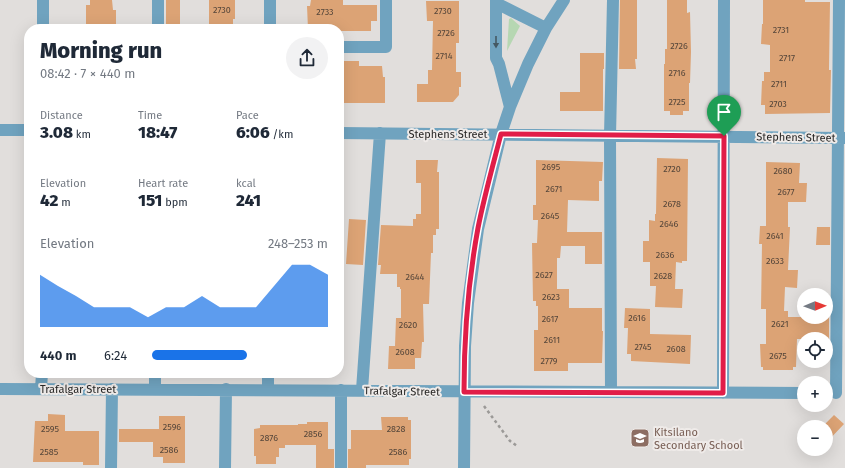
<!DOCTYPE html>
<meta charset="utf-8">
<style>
:root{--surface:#fff;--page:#f2f2f3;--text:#1f2937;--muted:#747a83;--accent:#1a73e8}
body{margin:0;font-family:"Fira Sans",sans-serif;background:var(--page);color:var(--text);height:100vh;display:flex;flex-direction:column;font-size:15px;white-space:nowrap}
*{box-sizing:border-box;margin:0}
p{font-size:13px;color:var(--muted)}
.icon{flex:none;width:22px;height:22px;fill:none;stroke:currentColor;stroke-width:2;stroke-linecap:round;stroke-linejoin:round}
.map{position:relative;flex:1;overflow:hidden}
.drawer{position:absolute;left:24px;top:24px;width:320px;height:354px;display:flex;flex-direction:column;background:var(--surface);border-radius:16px;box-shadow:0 4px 16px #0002}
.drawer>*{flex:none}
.needle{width:26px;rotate:89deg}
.buttons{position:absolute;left:797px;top:288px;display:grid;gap:8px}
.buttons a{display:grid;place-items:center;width:36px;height:36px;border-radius:50%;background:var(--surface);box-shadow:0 4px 16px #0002;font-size:20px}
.pin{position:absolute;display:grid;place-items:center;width:34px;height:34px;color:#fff;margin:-41px -17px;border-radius:50% 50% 50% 0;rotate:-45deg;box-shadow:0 0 4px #0007}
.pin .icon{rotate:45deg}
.round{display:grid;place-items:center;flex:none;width:42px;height:42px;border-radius:21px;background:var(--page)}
.summary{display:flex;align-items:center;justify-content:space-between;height:68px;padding:0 16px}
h1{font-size:22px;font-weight:800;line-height:30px}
.metrics{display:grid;grid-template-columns:repeat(3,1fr);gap:6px;height:68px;padding:4px 16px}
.metrics div{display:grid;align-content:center}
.metrics b{font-size:17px;font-weight:800}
.metrics small{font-size:11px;font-weight:400}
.metrics p{font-size:11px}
.chart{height:112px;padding:8px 16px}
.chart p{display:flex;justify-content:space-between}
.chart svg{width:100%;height:72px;margin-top:4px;fill:var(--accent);opacity:.7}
ul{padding:0 16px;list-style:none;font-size:13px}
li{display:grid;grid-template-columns:64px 48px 1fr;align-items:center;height:30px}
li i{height:10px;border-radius:5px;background:var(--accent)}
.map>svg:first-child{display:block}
</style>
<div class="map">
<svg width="845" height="468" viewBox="0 0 845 468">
<rect width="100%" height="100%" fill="#e1dedc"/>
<path fill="#b6d7b2" d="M511 18 520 26 507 51 509 19Z"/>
<path fill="#dca375" d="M90 0H112L113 10H116V29H86V5H90Z
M166 0H180V29H166Z
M209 0H235V19H233V29H209Z
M311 0H343V5H377V21H371V31H339V29H308L307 6H310Z
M620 0H637V59H635L636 69H619Z
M667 0H687V13L690 12 691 52 690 83H689V111H683V115H670V111H664V64H665V49H667Z
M763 0H805V2H830L829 70H831L830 113 765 114V105H761L762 81H764V72H770V45L761 44 762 24H763Z
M426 1H459V43H456V72H461V87H459V95L453 102H417V84H428V70H432L433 21H427Z
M580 53H604V69H603V111H560V92H580Z
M339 61H359V66H382L383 77H385V103H339Z
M657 158 688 159 687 261H682V263L676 262 675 289H683L682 308 655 307 656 286H650V262H643V241H649V220L655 221V214H656Z
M416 160H438L437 172H439V229H436V235H433V253H431L429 304H423L424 342H422L421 358H415V369H388L389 346H395L396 318H401V289H400V287H397V274H380L381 265H378L381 225 413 226V219H416V214H421V183H416Z
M536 160 603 162 602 181H599V201L568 200 567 232H602V264H585V246H561L560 258H557V289H569V308H602V331H603L602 363H568V371H534V330H538V306H536V301H533L532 243H537L538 220H533V205H536Z
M766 162 800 163 799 183H807L806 202H788V227H790L788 270H798L797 288 785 287 784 311H788V317H829V339H797L796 367H793V370H763V367H761L760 344H766V309H761L762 244H759L760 226H766Z
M349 219 366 220 363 265 346 264Z
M817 227H830V245H816Z
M625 308 650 309V334L691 335 690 364 631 361V354H627L628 328H624Z
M48 414 65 415V431H99V465H83V462H33L35 421H48Z
M834 415 844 424 826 443V427H822Z
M159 416H185V463H163V457H153V442H119V429H159Z
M381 417H408V420H411V459H409V465H366V468H348V449H351V430H382Z
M307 422H328V449H334V468H316V445H285V448H279V457H276V464H256V456H254V429L260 428V425H298V424H307Z
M809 449H820L814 455Z"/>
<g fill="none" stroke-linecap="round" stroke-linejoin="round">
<path stroke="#9b9997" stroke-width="2.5" stroke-dasharray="3 3" stroke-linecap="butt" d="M484 406 510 441 517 446"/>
<path stroke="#70a3bf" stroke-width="12" d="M496 0V58L499 64 510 107
M496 3 546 28
M43 29V0
M158 29V0
M270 29V0
M339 47H386V0
M0 130H29
M339 133 845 138
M155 373V389
M0 389 804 393
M41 389 42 373
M268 390V373
M362 390 380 133
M611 392 610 136 613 0
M723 393 724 0
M836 393 839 0
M111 468 112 389
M225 468 226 389
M341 468V390
M464 468 465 346 468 303 478 229 501 134 510 107 528 64 546 28 564 0"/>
</g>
<defs><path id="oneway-solid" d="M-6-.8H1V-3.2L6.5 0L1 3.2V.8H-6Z"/></defs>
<use fill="#455963" href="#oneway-solid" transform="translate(496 42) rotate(90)"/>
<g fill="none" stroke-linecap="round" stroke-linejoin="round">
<g stroke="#fff" stroke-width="8">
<path id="route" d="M501 134 724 136 723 393 464 392C464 337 468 282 478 228 484 197 493 165 501 134Z"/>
</g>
<use href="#route" stroke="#e11d48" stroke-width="5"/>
</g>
<defs>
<g id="school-square" transform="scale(1)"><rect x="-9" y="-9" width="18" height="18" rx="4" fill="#8d6e63" stroke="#efebe9"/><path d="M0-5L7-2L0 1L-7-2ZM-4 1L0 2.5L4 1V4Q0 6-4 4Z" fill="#fff"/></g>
</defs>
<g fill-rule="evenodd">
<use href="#school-square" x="640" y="438"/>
</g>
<g text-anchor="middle" stroke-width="4" stroke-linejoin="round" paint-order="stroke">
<g font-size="9" fill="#55463a">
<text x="222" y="13">2730</text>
<text x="443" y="14">2730</text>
<text x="325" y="15">2733</text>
<text x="781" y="33">2731</text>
<text x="446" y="36">2726</text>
<text x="679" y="49">2726</text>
<text x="444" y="59">2714</text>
<text x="787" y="61">2717</text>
<text x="677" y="76">2716</text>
<text x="779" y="87">2711</text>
<text x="677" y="105">2725</text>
<text x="778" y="107">2703</text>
<text x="551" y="170">2695</text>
<text x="672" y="172">2720</text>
<text x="783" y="174">2680</text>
<text x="554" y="192">2671</text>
<text x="786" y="195">2677</text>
<text x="672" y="207">2678</text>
<text x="550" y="219">2645</text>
<text x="669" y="227">2646</text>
<text x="775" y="239">2641</text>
<text x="665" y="258">2636</text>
<text x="775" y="264">2633</text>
<text x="544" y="278">2627</text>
<text x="663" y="279">2628</text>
<text x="415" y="280">2644</text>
<text x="551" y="300">2623</text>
<text x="637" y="321">2616</text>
<text x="550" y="322">2617</text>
<text x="780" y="327">2621</text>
<text x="408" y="328">2620</text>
<text x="552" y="343">2611</text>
<text x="643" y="350">2745</text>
<text x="676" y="352">2608</text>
<text x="405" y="355">2608</text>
<text x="778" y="359">2675</text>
<text x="549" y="364">2779</text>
<text x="172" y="430">2596</text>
<text x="50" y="432">2595</text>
<text x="396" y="432">2828</text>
<text x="313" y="437">2856</text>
<text x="269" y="441">2876</text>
<text x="169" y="453">2586</text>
<text x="49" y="455">2585</text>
<text x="398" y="455">2586</text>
</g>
<g font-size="11" fill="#282726" stroke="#efebe9">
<text x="448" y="138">Stephens Street</text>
<text transform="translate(796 137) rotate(1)" y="4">Stephens Street</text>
<text x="78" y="393">Trafalgar Street</text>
<text transform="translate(402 391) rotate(1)" y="4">Trafalgar Street</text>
</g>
<g font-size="11" fill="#785e54" stroke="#efebe9" text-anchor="start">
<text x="654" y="436">Kitsilano<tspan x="654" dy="13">Secondary School</tspan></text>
</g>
</g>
</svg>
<div class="buttons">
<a><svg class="needle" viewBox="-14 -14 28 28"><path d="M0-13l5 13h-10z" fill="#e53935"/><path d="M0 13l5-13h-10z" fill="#747a83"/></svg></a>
<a><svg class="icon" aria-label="locate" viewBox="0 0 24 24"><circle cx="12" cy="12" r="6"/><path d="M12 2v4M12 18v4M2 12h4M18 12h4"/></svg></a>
<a>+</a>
<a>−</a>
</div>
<div class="pin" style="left:724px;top:136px;background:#1e9e55"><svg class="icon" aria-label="arrive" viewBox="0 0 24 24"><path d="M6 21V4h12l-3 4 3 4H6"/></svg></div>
<section class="drawer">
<div class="summary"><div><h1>Morning run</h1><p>08:42 · 7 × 440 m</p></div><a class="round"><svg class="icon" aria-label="share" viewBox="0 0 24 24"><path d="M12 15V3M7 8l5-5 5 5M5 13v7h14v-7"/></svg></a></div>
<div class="metrics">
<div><p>Distance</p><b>3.08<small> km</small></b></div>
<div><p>Time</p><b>18:47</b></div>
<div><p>Pace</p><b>6:06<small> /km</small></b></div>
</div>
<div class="metrics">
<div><p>Elevation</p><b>42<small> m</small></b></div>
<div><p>Heart rate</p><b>151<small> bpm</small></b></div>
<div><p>kcal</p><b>241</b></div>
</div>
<div class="chart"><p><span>Elevation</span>248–253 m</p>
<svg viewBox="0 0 160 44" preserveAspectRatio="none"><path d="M0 44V12L10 19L20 25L30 32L40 32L50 32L60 38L70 32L80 32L90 25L100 32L110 32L120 32L130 19L140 6L150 6L160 12V44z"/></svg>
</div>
<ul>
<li><b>440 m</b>6:24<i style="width:54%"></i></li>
</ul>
</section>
</div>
